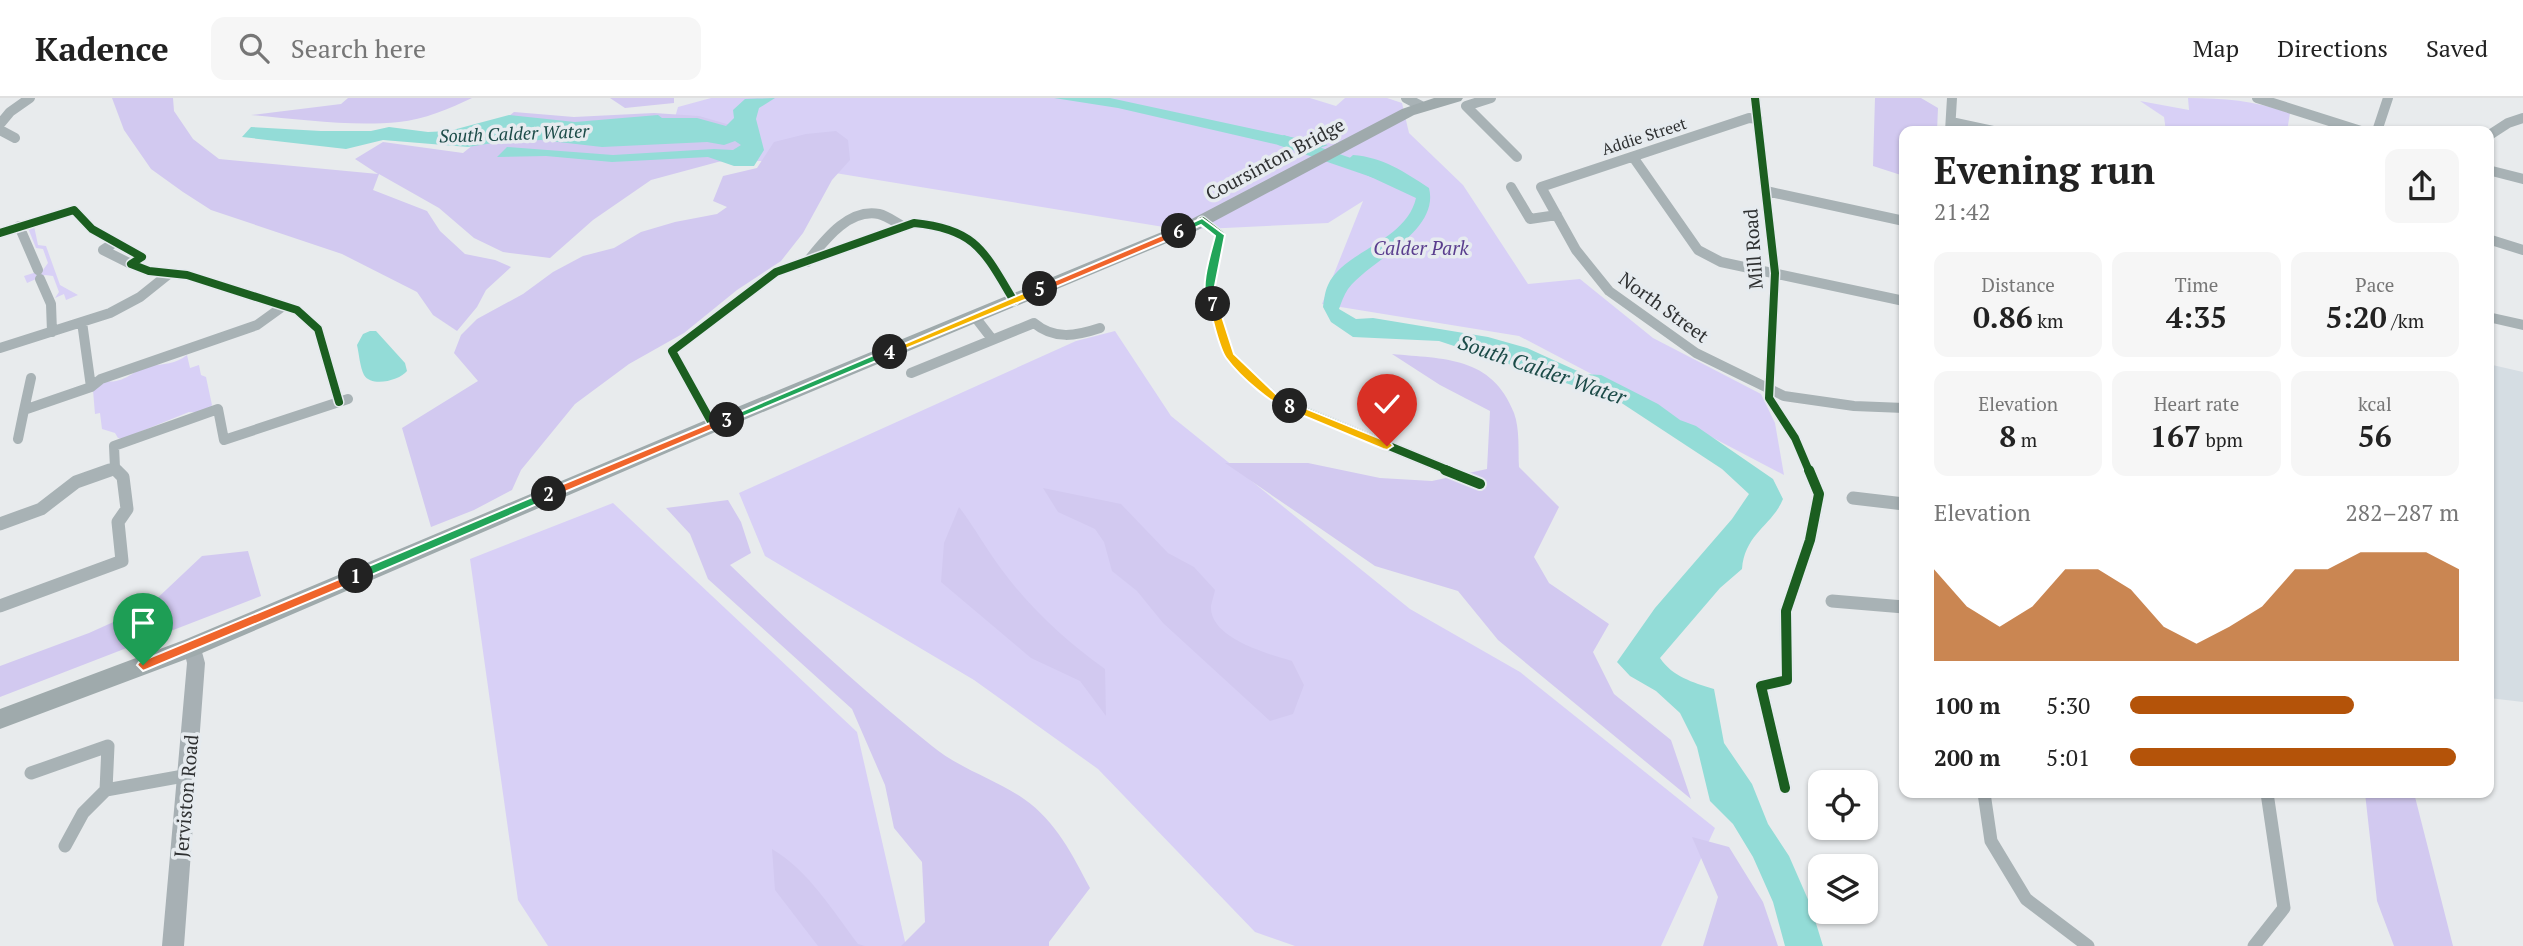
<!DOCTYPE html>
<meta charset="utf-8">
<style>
:root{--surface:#fff;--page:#f6f6f6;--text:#222;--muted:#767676;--line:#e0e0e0;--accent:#b45309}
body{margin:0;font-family:"PT Serif",serif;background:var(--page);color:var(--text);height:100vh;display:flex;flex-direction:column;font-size:26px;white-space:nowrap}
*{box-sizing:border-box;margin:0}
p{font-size:23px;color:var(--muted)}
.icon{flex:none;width:38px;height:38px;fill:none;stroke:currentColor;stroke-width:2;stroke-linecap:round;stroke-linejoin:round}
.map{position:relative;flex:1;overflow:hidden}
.sheet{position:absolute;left:1899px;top:28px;width:595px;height:672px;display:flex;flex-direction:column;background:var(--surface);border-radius:14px;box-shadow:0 2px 5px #0004}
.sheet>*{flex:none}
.controls{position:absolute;left:1808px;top:672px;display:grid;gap:14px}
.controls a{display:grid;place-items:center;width:70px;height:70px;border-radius:14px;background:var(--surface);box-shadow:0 2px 5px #0004;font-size:35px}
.pin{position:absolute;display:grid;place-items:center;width:60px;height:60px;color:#fff;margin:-72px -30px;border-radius:50% 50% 50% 0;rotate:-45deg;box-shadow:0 0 7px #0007}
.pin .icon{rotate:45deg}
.km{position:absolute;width:35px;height:35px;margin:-18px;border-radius:50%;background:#222;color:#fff;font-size:19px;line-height:35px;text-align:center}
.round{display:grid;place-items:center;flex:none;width:74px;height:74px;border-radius:14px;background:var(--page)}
.summary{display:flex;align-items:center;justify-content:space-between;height:119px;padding:0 35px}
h1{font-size:38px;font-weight:600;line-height:52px}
.stats{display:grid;grid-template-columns:repeat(3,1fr);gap:10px;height:119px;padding:7px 35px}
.stats div{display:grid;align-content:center;border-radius:14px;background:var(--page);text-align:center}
.stats b{font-size:30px;font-weight:600}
.stats small{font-size:19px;font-weight:400}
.stats p{font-size:19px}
.chart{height:196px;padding:14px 35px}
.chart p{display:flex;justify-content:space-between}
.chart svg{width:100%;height:126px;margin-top:7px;fill:var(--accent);opacity:.7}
ul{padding:0 35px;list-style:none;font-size:23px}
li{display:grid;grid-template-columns:112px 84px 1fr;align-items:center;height:52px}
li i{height:18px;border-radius:9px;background:var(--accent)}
header{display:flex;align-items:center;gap:42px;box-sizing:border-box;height:98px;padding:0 35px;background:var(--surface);border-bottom:2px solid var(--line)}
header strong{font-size:33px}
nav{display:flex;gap:38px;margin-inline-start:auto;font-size:24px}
.search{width:490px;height:63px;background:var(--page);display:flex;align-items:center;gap:18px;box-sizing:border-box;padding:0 24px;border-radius:14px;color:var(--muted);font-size:26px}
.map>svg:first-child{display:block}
</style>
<header>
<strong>Kadence</strong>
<div class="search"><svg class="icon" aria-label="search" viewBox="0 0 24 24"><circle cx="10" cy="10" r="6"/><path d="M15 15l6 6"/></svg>Search here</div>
<nav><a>Map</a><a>Directions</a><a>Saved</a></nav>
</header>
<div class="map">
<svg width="2523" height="848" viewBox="0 0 2523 848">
<rect width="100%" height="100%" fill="#e8ebed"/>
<path fill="#d5dde3" d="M2488 266 2523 274V604L2489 600Z"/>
<path fill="#d8d0f6" d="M711 0H1310L1336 8 1345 0H1387L1402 5 1409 35 1463 87 1528 186 1580 181 1653 240 1761 296 1775 325 1784 377 1519 238 1322 206 1363 103 1328 125 1182 132 762 63 662 64 678 9Z
M2188 0C2225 0 2255 3 2290 15L2287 33H2166L2164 19 2140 3 2189 12Z
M34 128 38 147 46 148 60 187 78 197 66 202 64 196 55 200 59 194 53 178 45 177 27 185 24 178 43 172 48 165 43 151 36 150 28 130Z
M1115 233 1171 318 1410 511 1520 574 1715 730 1661 848H1295L1255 834 1098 671 974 582 765 458 739 395 1076 243Z
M187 257 190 270 199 267 201 277 206 279 212 307C207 314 197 315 189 314L122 341 118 340 115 335 102 331 100 315 95 316 93 292 104 283C125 287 135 270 150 268 163 266 176 266 187 257Z
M613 405 857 634 906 848H548L518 802 470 461Z"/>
<path fill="#d2c9f0" d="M112 0H173L174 13 193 41 219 61 378 76 355 61 383 44 463 55 514 14 574 19 654 15 699 18 744 31 740 58 651 82 593 122 550 160 503 154 474 140 439 110 379 76 373 92 427 113 440 133 465 156 495 162 511 169 486 192 477 209 457 233 433 217 417 194 342 156 211 112 183 94 151 71 124 32Z
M348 0H472C451 10 423 22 399 24 352 29 298 21 251 17L341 6Z
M610 0H674V5L625 10Z
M1875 0H1921L1938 10 1937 33H1904V78L1873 68Z
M836 33 848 42 850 62 832 82 803 135 781 163 737 192 684 235 629 266 575 306 521 372 512 392 474 412 431 429 402 330 478 283 454 255 461 237 477 221 523 196 553 174 583 158 614 150 641 134 675 124 717 116 727 109 713 103 723 78 757 70 774 44 806 36Z
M1392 256C1444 261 1492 258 1514 315 1520 331 1518 353 1519 369L1559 409 1534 459 1549 485 1609 526 1593 554 1614 596 1671 642 1691 701 1498 542 1458 493 1375 468 1225 365H1308L1380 380 1432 383 1487 371 1490 313 1440 287Z
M1043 390 1121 406 1168 455 1194 469 1215 492C1214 497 1212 503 1211 508 1209 540 1268 556 1292 563L1304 587 1293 616 1270 623 1163 525 1137 493 1112 473 1104 444 1095 431 1058 414Z
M728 402 741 424 751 455 730 467C795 530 861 591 932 648 960 671 995 681 1024 701 1056 723 1073 758 1090 790L1049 844V848H901L925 824 922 764 894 730 885 687 852 611 708 481 690 436 666 410Z
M959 409C975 430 987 452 1002 472 1030 510 1067 544 1105 571L1106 618 1080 583 1031 560 941 484 944 445Z
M248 453 261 498 0 599V568L89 535 149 508 202 458Z
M2365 695H2414L2453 848H2394L2377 803Z
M1692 739 1729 749 1763 804 1778 848H1703L1718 799Z
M772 751C808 772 833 813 858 846L865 848H818L775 792Z"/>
<path fill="#93dcd7" d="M775 0 759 10 756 21 764 52 754 68H734L708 59 612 64 546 58 497 59 507 49 613 57 714 51 733 52 741 47 735 43 724 47 707 44 602 49 541 42 499 44 468 49 383 42 346 51 242 39 251 29 321 33H371L389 29 428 34 449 33 509 17 575 24 658 17 662 20H697L726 28 734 20 733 12 745 1Z
M1054 0H1110L1328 47 1309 54 1118 10Z
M1353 57C1382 59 1405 74 1429 90 1440 134 1371 161 1348 191 1344 197 1341 205 1339 211L1356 221 1373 220 1488 239 1527 250 1584 276 1601 277 1658 306 1680 322 1696 328 1773 381 1783 401C1772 428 1745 435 1742 471L1720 490 1660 560C1673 579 1692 584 1714 591L1724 645 1752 686 1768 726 1789 758 1810 806 1823 848H1785L1773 804 1753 759 1733 726 1710 703 1697 649 1680 615 1656 593 1630 578 1617 564 1655 510 1732 421 1749 396 1722 371 1617 302 1439 243 1353 239 1331 224 1323 209C1324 202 1325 193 1328 187 1343 153 1406 144 1416 100L1343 66Z
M370 233H376L405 265 407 273C400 282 372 290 364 277 360 269 359 256 357 247L363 236Z"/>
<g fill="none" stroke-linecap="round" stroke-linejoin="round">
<path fill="#93dcd7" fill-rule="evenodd" d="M1284 37 1380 70 1383 74 1374 80 1278 47 1275 43Z"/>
<path stroke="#a8b2b5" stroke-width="10" d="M1406 0 1421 8
M1491 0 1466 8 1517 59
M1755 0 1775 175 1769 300 1795 340 1809 373
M2257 0 2361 33
M1758 21 1749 20 1541 89 1576 152 1609 193 1696 255 1784 298 1854 308 1904 310
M1951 24 1993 33
M0 26 10 14 30 0
M0 32 15 40
M1950 33 1952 0
M2377 33 2388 0
M2488 38 2508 25 2523 20
M1633 59 1698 152 1721 164 1904 203
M2488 72 2523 81
M1511 89 1530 121 1557 117
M1766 93 1904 123
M1202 123 1220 137 1209 193 1229 257 1277 302 1450 373
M19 128 38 172
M0 135 74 112 92 131 142 159 131 166 149 173 187 177 297 212 318 231 339 304
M2488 141 2523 152
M115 144 103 152 131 166
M807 164C824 143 848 110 879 116 888 118 896 125 904 129
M40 181 51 206 52 234
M975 219 992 241
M2488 219 2523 227
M82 224 91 289 101 281 257 227 282 209
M0 250 110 215 140 199 170 175
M911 275 1034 225C1054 242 1076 238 1100 230
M24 312 31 280
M713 327 672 253 776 174 914 125C976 131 984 153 1014 203
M18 341 24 312 91 289
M115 370 114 348 218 311 224 342 348 301
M105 373 115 370 118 373"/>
<path stroke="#a8b2b5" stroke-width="13" d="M1445 372 1480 386
M1853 400 1904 406
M0 426 41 411 76 384 110 372
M1832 503 1904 509
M0 508 122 463 118 424 127 411 123 379 116 372
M31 675 108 648 106 692 189 677
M1785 690 1761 588 1787 582 1786 513 1810 442 1819 396 1809 372
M1984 695 1991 743 2026 801 2088 848
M65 748 83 715 106 692
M2254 848 2284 810 2267 695"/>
<path fill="#a7b0b4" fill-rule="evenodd" d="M192 541 199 543 205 565 184 848H162L187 565 183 549 185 543Z"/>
<path fill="#9faaac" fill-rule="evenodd" d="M1434 0H1463L1461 3 1414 17 1198 132 720 332 200 556 0 631V611L184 542 706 322 1186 124 1402 11Z"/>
<g stroke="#e6ebef" stroke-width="11">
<path id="cycleway-far1" d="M1755 0 1775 175 1769 300 1795 340 1809 373
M1202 123 1220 137 1209 193 1229 257 1277 302 1450 373
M0 135 74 112 92 131 142 159 131 166 149 173 187 177 297 212 318 231 339 304
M713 327 672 253 776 174 914 125C976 131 984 153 1014 203"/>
</g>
<g stroke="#e6ebef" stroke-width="14">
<path id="cycleway" d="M1445 372 1480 386
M1785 690 1761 588 1787 582 1786 513 1810 442 1819 396 1809 372"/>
</g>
<use href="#cycleway-far1" stroke="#1b5e20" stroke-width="8"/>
<use href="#cycleway" stroke="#1b5e20" stroke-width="10"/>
</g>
<path fill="#f0652b" stroke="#fff" stroke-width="2" d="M356 474 360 475V482L148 571 143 573 137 567 139 564Z"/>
<path fill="#22a559" stroke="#fff" stroke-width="2" d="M549 392 555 396 553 399 360 482H352L350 478 352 475Z"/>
<path fill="#f0652b" stroke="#fff" stroke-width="2" d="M727 318 732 322 730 324 553 399 549 401 544 396 546 393Z"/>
<path fill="#22a559" stroke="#fff" stroke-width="2" d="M890 250 893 251V256L730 324 727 326 721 322Z"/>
<path fill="#f5b400" stroke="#fff" stroke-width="2" d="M1040 188 1045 191 1044 194 893 256 885 254Z"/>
<path fill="#f0652b" stroke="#fff" stroke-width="2" d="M1179 130 1182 131V136L1044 194 1035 191Z"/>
<path fill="#22a559" stroke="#fff" stroke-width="2" d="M1202 120 1225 137 1214 193 1218 206 1213 210C1195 198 1211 156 1215 138L1201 127 1179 137 1174 133Z"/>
<path fill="#f5b400" stroke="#fff" stroke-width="2" d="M1210 204 1218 206 1234 256 1280 300 1294 305V311C1276 313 1237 275 1226 260 1220 252 1209 212 1210 204Z"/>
<path fill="#f5b400" stroke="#fff" stroke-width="2" d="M1290 304 1391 345 1393 348 1387 352 1383 351 1287 311 1285 308Z"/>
<g text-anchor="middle" stroke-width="7" stroke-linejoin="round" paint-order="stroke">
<g font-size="16" fill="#2f3132" stroke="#e6ebef">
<text transform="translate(1644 38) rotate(-18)" y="6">Addie Street</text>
</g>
<g font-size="18" font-style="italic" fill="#1c4b48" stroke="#e6ebef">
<text transform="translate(514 36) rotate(-2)" y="6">South Calder Water</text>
</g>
<g font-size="19" fill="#2f3132" stroke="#e6ebef">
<text transform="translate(1275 61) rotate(-28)" y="7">Coursinton Bridge</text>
<text transform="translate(1753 151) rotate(-94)" y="7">Mill Road</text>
<text transform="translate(1664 209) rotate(36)" y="7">North Street</text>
<text transform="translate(186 698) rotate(-85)" y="7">Jerviston Road</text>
</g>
<g font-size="19" font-style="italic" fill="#5a3e8e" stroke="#e6ebef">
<text x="1421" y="157">Calder Park</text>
</g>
<g font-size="21" font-style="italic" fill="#1c4b48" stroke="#e6ebef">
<text transform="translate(1542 272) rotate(19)" y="7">South Calder Water</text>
</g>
</g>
</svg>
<div class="controls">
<a><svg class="icon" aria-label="locate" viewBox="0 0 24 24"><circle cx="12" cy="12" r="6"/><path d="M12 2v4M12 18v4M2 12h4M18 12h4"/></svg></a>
<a><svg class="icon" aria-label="layers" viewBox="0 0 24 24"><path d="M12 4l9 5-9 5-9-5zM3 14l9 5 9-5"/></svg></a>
</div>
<div class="pin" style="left:143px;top:567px;background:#1e9e55"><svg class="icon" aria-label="arrive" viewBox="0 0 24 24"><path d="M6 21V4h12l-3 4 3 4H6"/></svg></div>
<div class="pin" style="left:1387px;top:348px;background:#d93025"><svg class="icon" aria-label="check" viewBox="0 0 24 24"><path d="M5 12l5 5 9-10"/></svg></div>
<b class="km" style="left:356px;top:478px">1</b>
<b class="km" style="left:549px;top:396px">2</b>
<b class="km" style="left:727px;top:322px">3</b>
<b class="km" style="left:890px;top:254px">4</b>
<b class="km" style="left:1040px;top:191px">5</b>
<b class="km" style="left:1179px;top:133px">6</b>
<b class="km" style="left:1213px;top:206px">7</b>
<b class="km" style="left:1290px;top:308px">8</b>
<section class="sheet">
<div class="summary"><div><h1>Evening run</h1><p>21:42</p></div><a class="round"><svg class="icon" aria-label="share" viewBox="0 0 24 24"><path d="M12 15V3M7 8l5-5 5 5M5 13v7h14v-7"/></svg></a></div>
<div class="stats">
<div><p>Distance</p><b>0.86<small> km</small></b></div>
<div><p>Time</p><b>4:35</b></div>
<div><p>Pace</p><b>5:20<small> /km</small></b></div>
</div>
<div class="stats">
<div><p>Elevation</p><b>8<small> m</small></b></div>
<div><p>Heart rate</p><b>167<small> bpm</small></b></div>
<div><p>kcal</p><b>56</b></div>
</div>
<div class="chart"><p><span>Elevation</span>282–287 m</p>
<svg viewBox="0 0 160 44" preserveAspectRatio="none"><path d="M0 44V12L10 25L20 32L30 25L40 12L50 12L60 19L70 32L80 38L90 32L100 25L110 12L120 12L130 6L140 6L150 6L160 12V44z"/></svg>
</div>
<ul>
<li><b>100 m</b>5:30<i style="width:68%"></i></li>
<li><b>200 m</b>5:01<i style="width:99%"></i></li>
</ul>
</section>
</div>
